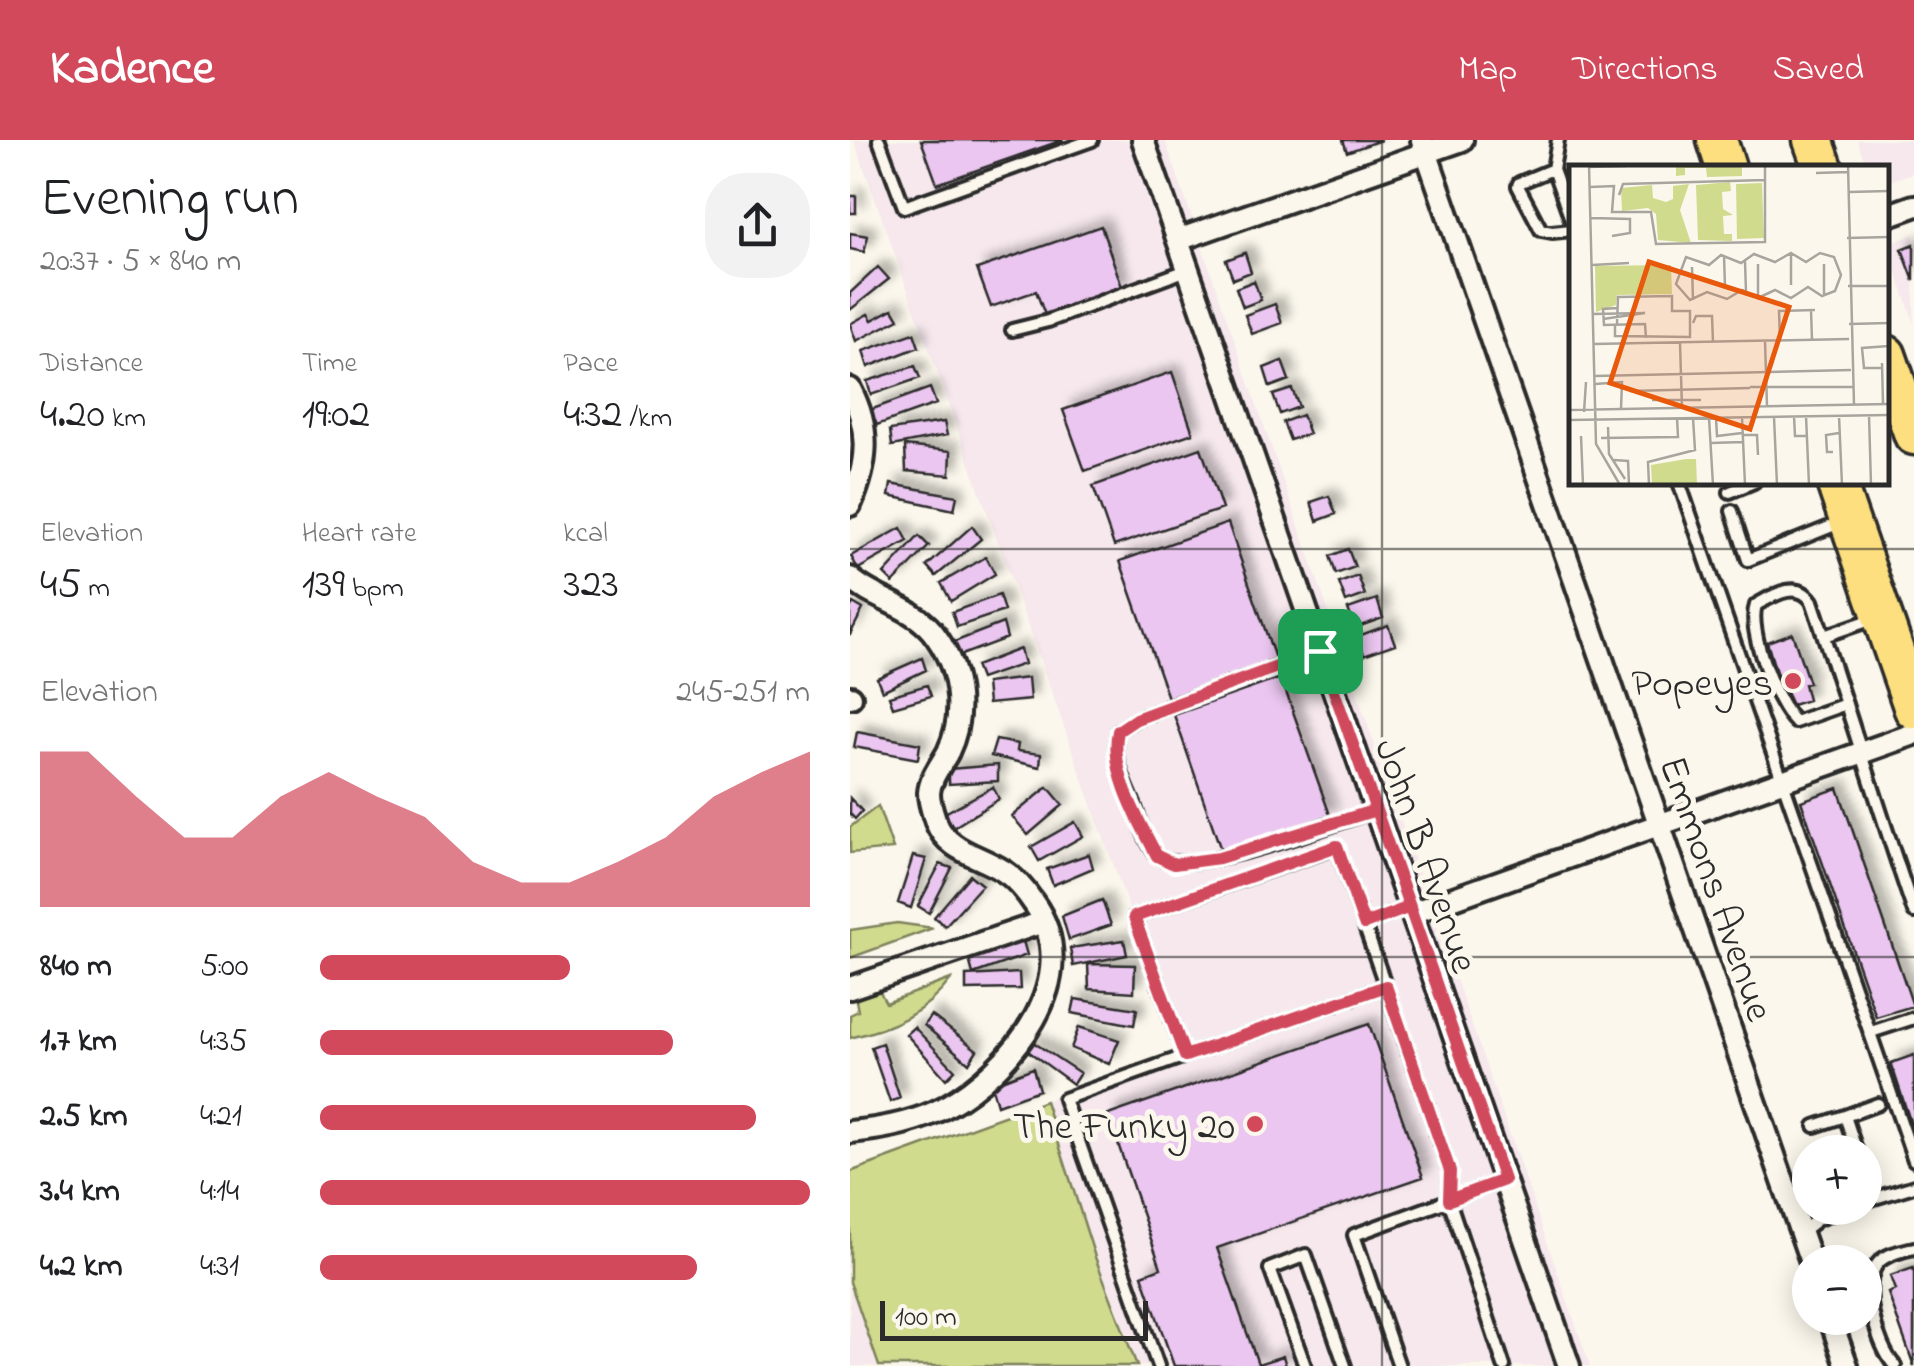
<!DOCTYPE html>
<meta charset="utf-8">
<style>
:root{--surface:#fff;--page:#f2f2f2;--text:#202124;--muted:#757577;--accent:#d1495b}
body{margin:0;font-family:"Indie Flower",sans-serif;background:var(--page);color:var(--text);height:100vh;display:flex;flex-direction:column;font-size:38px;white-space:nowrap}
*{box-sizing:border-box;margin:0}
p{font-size:32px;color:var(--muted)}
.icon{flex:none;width:55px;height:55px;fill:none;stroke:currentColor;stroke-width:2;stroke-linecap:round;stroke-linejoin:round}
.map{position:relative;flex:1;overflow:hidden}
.panel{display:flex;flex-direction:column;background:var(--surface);width:850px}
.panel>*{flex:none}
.fabs{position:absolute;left:942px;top:995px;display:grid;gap:20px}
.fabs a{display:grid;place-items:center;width:90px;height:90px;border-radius:50%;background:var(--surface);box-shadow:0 5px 25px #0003;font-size:50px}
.scale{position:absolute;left:30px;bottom:25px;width:268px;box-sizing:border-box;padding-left:10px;border:5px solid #2b2b2b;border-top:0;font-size:28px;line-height:35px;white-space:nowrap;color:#2b2b2b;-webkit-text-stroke:8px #fbf7ec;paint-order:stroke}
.pin{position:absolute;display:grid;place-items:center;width:85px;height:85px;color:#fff;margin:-42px;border-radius:20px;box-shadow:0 5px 15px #0006}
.round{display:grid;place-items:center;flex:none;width:105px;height:105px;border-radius:40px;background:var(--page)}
.head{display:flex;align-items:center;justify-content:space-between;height:170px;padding:0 40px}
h1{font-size:55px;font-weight:600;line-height:75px}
.figures{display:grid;grid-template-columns:repeat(3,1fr);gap:15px;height:170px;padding:10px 40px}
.figures div{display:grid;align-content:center}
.figures b{font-size:42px;font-weight:600}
.figures small{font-size:28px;font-weight:400}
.figures p{font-size:28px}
.chart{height:280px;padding:20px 40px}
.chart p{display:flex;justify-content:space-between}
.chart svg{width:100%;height:180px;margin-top:10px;fill:var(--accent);opacity:.7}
ul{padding:0 40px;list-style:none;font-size:32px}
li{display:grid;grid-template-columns:160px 120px 1fr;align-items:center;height:75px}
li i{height:25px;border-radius:12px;background:var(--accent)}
header{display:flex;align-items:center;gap:60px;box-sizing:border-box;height:140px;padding:0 50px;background:var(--accent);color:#fff}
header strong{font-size:48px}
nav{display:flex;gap:55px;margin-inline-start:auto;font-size:35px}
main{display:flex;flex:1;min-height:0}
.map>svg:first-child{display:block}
</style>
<header>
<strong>Kadence</strong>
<nav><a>Map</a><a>Directions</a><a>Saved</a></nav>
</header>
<main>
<section class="panel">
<div class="head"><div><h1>Evening run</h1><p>20:37 · 5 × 840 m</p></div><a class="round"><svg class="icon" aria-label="share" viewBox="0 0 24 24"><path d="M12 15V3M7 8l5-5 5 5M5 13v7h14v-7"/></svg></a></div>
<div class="figures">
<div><p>Distance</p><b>4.20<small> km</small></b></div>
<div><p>Time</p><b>19:02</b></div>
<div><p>Pace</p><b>4:32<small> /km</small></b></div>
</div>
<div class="figures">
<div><p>Elevation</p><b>45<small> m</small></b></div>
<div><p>Heart rate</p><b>139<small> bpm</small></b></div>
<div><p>kcal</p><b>323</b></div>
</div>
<div class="chart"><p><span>Elevation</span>245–251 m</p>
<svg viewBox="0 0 160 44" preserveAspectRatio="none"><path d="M0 44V6L10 6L20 17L30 27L40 27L50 17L60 11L70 17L80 22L90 33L100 38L110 38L120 33L130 27L140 17L150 11L160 6V44z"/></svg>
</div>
<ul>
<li><b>840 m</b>5:00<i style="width:51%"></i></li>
<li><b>1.7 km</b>4:35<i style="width:72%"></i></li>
<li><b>2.5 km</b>4:21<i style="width:89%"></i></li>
<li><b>3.4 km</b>4:14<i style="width:100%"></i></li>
<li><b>4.2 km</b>4:31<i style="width:77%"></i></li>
</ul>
</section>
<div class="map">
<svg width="1064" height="1226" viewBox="0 0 1064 1226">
<defs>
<filter id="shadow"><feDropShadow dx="8" dy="-8" stdDeviation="5" flood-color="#0004"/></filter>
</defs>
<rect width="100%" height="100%" fill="#fbf7ec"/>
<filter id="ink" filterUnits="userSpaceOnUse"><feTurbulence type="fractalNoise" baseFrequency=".01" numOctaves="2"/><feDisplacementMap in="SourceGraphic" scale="20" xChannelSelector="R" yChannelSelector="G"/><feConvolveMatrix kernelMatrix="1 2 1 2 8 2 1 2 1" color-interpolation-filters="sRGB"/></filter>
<g filter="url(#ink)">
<path fill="#f6e8ed" d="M4 0H315L740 1226H287L245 1117 195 961 329 908Z
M1007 0H1064V32L1037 42 1036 28 1017 27Z
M1064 94V182L1037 104Z
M0 1123 36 1226H0Z"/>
<path fill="#d0db8e" stroke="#7e835c" stroke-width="2.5" d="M28 666 43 709 0 713V687Z
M47 783 83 788 0 818V790Z
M101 839C75 874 41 888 0 898V875L8 871 5 855 27 846 36 863Z
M195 961 245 1117 287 1226H29L0 1142V1032Z"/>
<path fill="#ebc6f0" stroke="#2b2b2b" stroke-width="2.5" filter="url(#shadow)" d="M71 0H213L87 44Z
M493 0H531L497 12Z
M0 56H6V73H0Z
M251 86 272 147 195 175 186 151 141 167 127 129Z
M0 93 18 96 14 112 0 109Z
M1064 104V141L1052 109Z
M395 113 401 132 383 139 376 120Z
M28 127 39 139 0 170V153Z
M404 141 411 160 393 167 386 148Z
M425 164 432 183 402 194 395 175Z
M43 169 49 179 6 201 0 184 18 174 22 180Z
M64 193 69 207 18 227 13 211Z
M432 221 439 240 420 247 414 228Z
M65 226 70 238 21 255 17 241Z
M322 232 343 293 235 331 213 270Z
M80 248 86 264 27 285 20 270Z
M442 249 449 267 430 274 423 255Z
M452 275 459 294 440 300 433 282Z
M94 282 97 295 42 306 40 290Z
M55 306 101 311 100 335 56 331Z
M351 308 372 369 264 406 243 346Z
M41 344 107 356 104 370 39 356Z
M479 356 486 374 467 381 461 362Z
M378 383 426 521 318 558 270 421Z
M122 386 131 399 86 436 77 426Z
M51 388 58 401 8 429 1 416Z
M69 396 79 406 43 443 34 434Z
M498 409 505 427 486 434 480 416Z
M136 417 145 434 101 461 91 443Z
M508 436 515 455 496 462 489 443Z
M149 455 154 471 107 487 102 472Z
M527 459 533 478 505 488 498 469Z
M3 463 13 469 0 495V468Z
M153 483 157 498 109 516 104 502Z
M538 485 545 504 514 515 508 496Z
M942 493 959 543 954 544 958 560 942 565 934 548 931 549 917 502Z
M170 509 174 524 130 539 125 526Z
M72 518 76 530 32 551 27 538Z
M178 538 180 560 138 564 136 543Z
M431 538 480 675 372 713 324 575Z
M77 545 81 556 43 567 39 556Z
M7 592 70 604 68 619 4 607Z
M146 600 168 604 167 611 191 614 190 627 141 616Z
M148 625V641L99 644V629Z
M143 647 149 659 101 689 93 674Z
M198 647 213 665 178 695 162 676Z
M988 648 1063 866 1026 877 951 661Z
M0 658 12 671 5 679 0 674Z
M225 682 233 696 189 721 181 707Z
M239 714 243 728 203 745 197 729Z
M63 716 76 719 61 768 48 763Z
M90 724 102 728 79 773 68 766Z
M120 735 132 745 95 786 84 777Z
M252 760 261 785 219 800 212 776Z
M274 800 277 815 223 826 220 808Z
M173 801 177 815 123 834 119 819Z
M238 824 285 825 284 852 239 849Z
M169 833 170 849 116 850V836Z
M225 859 287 869 284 885 222 873Z
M81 875 127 910 119 923 74 885Z
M519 884 573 1037 367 1108 408 1224 433 1216 436 1226H324L292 1135 311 1128 258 975Z
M64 887 105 930 96 939 56 894Z
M229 887 269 900 259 924 221 908Z
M183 902 230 933 223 944 178 911Z
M32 903 50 958 40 962 21 907Z
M1064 915V983L1061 984 1041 923Z
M183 928 189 950 147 965 141 944Z
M1063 1128 1064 1131V1226L1038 1153 1045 1150 1040 1136Z"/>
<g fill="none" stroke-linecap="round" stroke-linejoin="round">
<g stroke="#2b2b2b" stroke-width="18">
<path id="lane" d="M29 0 54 67 242 0
M708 0 703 29 722 82
M703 29 669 43 668 46 691 90 702 92 722 90
M162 190 198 181 337 130
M829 342 1064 1020
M880 352 904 342
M882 371 898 420 992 382
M974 496 1026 478
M470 511 286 579 268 591C262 617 274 641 284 664 290 681 297 709 311 718 342 738 487 683 526 670
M996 564 945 582C926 564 897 490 906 465 924 455 947 440 962 461 997 564 1028 668 1064 772
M514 784 560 767
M1021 892 1064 878
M335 916 536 846
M995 976 1028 964
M965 986 995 976 1007 1012
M1015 1036 1023 1058
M1015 1061 1064 1046
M951 1092 968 1079 999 1068
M308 1226 214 959 335 916 284 777 487 707 600 1031 599 1060 654 1226
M455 1226 420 1129 456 1115 495 1226
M549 1226 504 1095 654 1040
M1045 1226C1027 1207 1010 1144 1028 1123 1036 1114 1052 1111 1064 1108"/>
</g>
<g stroke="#2b2b2b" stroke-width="28">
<path id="street" d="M293 0 719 1226
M572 0 961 1122
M1036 76 1064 66
M328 100 612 0
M0 249C21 289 18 324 0 365
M0 438C24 460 60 465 82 491 109 525 117 572 98 612 91 625 80 638 79 653 79 663 83 673 86 682 97 711 128 715 152 730 164 737 175 750 183 762 238 838 160 931 95 967 66 983 32 989 0 992
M0 557H1
M562 773 1064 594
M0 848 193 782
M980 1178 997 1226"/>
</g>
<g stroke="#2b2b2b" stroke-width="45">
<path id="highway" d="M867 0 876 28
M963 0 973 28
M1036 215 1064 295
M986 342 1064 569"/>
</g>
<use href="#lane" stroke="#fbf7ec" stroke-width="10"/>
<use href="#street" stroke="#fbf7ec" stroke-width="20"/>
<use href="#highway" stroke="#fddf80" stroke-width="38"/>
</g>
</g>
<g fill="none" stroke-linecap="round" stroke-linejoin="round" filter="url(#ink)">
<g stroke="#fff" stroke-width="20">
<path id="route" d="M470 511 560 767 514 784 487 706 284 777 335 916 536 846 600 1031 599 1060 654 1040 526 670 369 718 324 724 307 716C289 681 259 631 268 591L286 579 470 511"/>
</g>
<use href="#route" stroke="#d1495b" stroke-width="12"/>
</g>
<path fill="none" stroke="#2b2b2b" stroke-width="2.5" stroke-opacity="0.55" d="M532 0V1226M0 409H1064M0 817H1064"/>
<g fill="#d1495b" stroke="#fbf7ec" stroke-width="4">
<circle cx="943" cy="541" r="10"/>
<circle cx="405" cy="984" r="10"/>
</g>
<g text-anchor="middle" stroke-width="10" stroke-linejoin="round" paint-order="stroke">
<g font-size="40" fill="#2b2b2b" stroke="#fbf7ec" text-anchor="end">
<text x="923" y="555">Popeyes</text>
<text x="385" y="998">The Funky 20</text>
</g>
<g font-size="40" fill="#2b2b2b" stroke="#fbf7ec">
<text transform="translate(578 715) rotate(71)" y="14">John B Avenue</text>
<text transform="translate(868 748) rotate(71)" y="14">Emmons Avenue</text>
</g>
</g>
<g transform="translate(719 25)">
<rect width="320" height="320" fill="#fbf7ec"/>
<path d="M107 0H173V11L138 12 137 3H116V10L107 11ZM161 17 162 26 153 27 154 44 164 50 154 51 155 69H163V76L129 75 127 20ZM193 18 195 73 168 74 167 19ZM120 19 111 45 122 78 89 75 87 49 79 43 53 46 52 23 83 20 84 33 97 37 104 34V21ZM102 100 103 129 48 130 47 140 27 147 26 101ZM117 294H127L128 320H83L82 300Z" fill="#d0db8e"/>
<path fill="none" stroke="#a8a59f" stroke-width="2.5" d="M20 0 27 279 51 320M279 0 285 239M20 2 57 1M247 8 279 7M21 22 45 21 43 47H82L87 79 196 77V0M280 27 320 26M50 30 54 19 196 15M22 53 61 54V68L43 71M278 73 320 72M222 88 237 97 251 88 265 92 272 110 266 126 253 131 239 122 222 133 206 125 189 133 173 125 158 134 138 127 121 135 107 119 117 92 140 100 152 90 172 98 185 89 206 97ZM222 88V120M155 90 156 122M176 96 177 127M189 99V133M255 99V132M23 100 60 98M123 102 124 135M279 121H320M48 143 34 144 35 160 76 159 77 173M242 145 243 175M24 149 76 148 34 154M124 158 127 151H143L144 177M46 159V171L121 172V146H103V131L49 132 48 159M280 159 320 158M211 175 210 146 246 145M196 176 198 241M111 178 113 243M25 179 280 174M313 198 314 239M313 203H295L293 183 320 181M26 211 282 205M26 219 53 217 52 244M181 222H284M61 226 181 223M83 235H132M0 245 320 239M15 247 17 217M300 250 302 320M225 251 226 271H238M237 251 240 320M270 251 273 320M173 252 176 320M205 252 208 320M140 253 144 320M147 253 148 271 173 268M0 255 320 250M39 262 40 289 56 314M174 270H188L189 290M12 271 14 320M32 273 109 272 108 253M142 278 174 277M264 287H258L257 270 270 268M45 295 59 296 60 320M80 320 79 297 126 285 124 253"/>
<path fill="#e8590c" fill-opacity="0.15" stroke="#e8590c" stroke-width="5" d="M80 97 220 142 181 264 41 218Z"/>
<rect width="320" height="320" fill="none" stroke="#2b2b2b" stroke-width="5"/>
</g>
</svg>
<div class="fabs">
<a>+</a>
<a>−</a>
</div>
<div class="scale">100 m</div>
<div class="pin" style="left:470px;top:511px;background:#1e9e55"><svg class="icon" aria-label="arrive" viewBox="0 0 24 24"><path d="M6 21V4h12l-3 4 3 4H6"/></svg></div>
</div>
</main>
